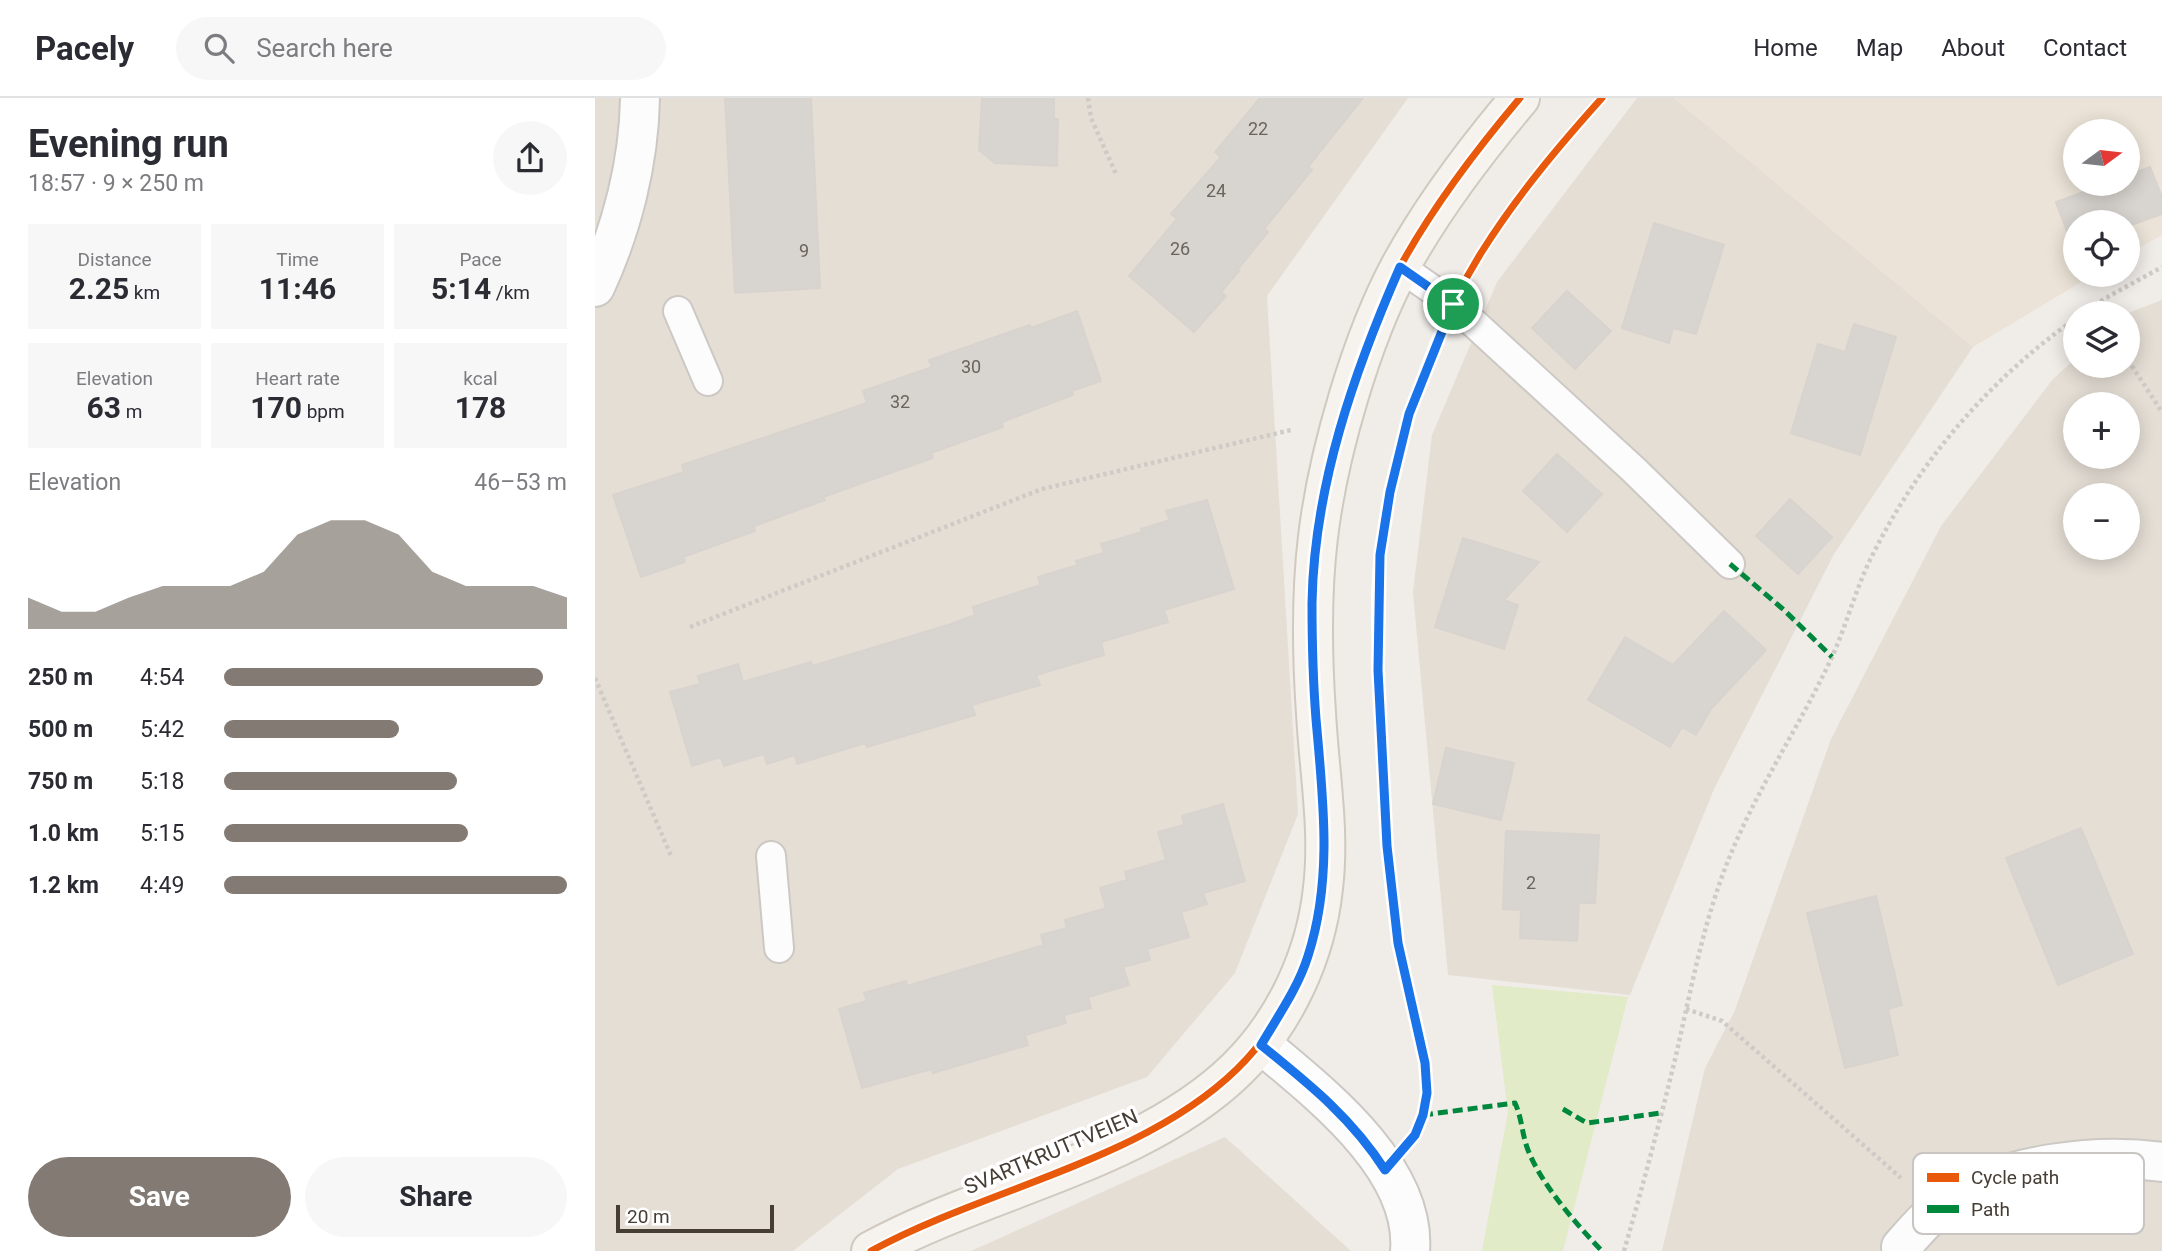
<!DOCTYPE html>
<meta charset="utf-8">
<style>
:root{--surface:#fff;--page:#f7f7f7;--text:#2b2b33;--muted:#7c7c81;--line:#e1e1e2;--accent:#827a73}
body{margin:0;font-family:Roboto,sans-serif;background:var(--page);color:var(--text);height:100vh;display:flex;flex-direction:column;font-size:26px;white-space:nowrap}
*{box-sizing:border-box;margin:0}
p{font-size:23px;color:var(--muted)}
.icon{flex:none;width:38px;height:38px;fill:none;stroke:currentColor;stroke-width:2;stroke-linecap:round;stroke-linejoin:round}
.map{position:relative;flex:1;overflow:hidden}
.drawer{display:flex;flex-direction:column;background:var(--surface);width:595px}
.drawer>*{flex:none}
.needle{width:46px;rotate:75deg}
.tools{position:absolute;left:1468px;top:21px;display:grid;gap:14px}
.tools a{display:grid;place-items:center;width:77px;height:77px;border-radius:50%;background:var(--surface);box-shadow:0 4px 18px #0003;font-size:35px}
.scale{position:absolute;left:21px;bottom:18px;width:158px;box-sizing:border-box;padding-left:7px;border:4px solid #463d34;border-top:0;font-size:19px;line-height:24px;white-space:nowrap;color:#463d34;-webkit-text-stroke:5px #fff;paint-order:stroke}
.pin{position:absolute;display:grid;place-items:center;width:60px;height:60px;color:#fff;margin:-30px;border:4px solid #fff;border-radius:50%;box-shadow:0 2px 7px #0007}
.round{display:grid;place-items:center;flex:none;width:74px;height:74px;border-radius:37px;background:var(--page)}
.head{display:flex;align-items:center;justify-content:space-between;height:119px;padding:0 28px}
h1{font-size:38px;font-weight:700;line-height:52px}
.metrics{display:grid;grid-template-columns:repeat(3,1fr);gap:10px;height:119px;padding:7px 28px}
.metrics div{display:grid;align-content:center;border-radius:0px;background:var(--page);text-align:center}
.metrics b{font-size:30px;font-weight:700}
.metrics small{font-size:19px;font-weight:400}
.metrics p{font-size:19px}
.chart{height:196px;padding:14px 28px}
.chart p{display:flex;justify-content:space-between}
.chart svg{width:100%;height:126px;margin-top:7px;fill:var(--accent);opacity:.7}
.button{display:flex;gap:14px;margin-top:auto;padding:14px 28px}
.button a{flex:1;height:80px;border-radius:42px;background:var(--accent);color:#fff;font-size:28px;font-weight:700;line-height:80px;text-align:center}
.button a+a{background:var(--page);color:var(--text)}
ul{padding:0 28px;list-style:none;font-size:23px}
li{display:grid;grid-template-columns:112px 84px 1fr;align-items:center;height:52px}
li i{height:18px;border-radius:9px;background:var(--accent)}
header{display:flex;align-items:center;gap:42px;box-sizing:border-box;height:98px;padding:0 35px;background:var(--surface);border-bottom:2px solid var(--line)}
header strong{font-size:33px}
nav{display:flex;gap:38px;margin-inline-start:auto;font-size:24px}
.search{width:490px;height:63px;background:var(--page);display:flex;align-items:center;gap:18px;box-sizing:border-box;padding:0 24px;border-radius:38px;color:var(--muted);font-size:26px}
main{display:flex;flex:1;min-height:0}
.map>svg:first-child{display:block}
</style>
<header>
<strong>Pacely</strong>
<div class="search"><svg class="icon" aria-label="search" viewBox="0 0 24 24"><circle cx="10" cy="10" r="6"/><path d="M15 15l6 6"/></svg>Search here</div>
<nav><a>Home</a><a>Map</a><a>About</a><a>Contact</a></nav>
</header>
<main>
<section class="drawer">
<div class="head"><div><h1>Evening run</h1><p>18:57 · 9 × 250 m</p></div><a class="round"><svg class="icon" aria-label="share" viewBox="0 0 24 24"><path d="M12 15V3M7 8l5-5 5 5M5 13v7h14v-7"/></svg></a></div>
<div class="metrics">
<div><p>Distance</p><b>2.25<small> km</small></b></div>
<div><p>Time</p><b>11:46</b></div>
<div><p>Pace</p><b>5:14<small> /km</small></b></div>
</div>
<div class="metrics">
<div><p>Elevation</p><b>63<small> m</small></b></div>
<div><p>Heart rate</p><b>170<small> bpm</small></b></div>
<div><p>kcal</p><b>178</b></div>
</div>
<div class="chart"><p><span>Elevation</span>46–53 m</p>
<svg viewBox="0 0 160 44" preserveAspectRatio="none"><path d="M0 44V33L10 38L20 38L30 33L40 29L50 29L60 29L70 24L80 11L90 6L100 6L110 11L120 24L130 29L140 29L150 29L160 33V44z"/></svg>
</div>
<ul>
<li><b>250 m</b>4:54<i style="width:93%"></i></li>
<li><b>500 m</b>5:42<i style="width:51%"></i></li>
<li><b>750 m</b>5:18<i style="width:68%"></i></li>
<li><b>1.0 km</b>5:15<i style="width:71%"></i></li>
<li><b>1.2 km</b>4:49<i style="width:100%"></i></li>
</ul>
<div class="button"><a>Save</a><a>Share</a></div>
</section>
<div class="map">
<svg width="1567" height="1153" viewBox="0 0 1567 1153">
<rect width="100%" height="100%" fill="#f0ece8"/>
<path fill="#e5ded5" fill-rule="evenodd" d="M0 0H813L672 198 703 716 640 875 552 979 303 1071 198 1153H0Z
M1042 0H1079L1378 249 1239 456 1119 691 1035 897 853 877 818 494 837 337 902 184Z
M1567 202V1153H1067L1110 970 1140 912 1236 641 1346 428 1458 281 1480 261V268H1533V215ZM1480 306H1533V359H1480ZM1480 397H1533V450H1480Z
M630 1039 756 1153H376Z"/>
<path fill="#ebe3d7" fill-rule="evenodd" d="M1079 0H1567V137L1533 156V124H1480V177H1498L1378 249ZM1480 33H1533V86H1480Z"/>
<path fill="#e1ebc7" d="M897 887 1033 899 968 1153H887L913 1014Z"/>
<path fill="#d8d4cf" stroke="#d8d3ce" stroke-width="2" d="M130 0H216L225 190 140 195Z
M387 0H459V21H463L462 68 400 65 384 52Z
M665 0H768L713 69 717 72 669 131 673 134 642 172 644 173 626 194 631 198 599 234 534 178 582 121 576 116 626 59 620 54Z
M1555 69 1567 99V116L1533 128V124H1480V148L1478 149 1461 104 1510 86H1533V77Z
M1059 125 1129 147 1101 236 1078 230 1074 245 1027 230Z
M972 193 1016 233 980 271 937 230Z
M482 213 506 283 477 293 478 297 407 324 408 329 336 355 338 360 228 399 230 402 159 428 160 433 88 459 90 464 46 479 18 397 89 374 87 367 272 305 268 293 337 269 334 262 435 227 436 230Z
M1259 226 1301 239 1265 357 1196 335 1223 246 1250 254Z
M962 356 1007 396 972 434 928 393Z
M1195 401 1237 439 1203 476 1161 438Z
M612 402 639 491 569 512 573 524 506 544 509 557 441 577 445 587 377 607 380 617 272 649 270 645 202 666 200 657 172 666 169 656 129 668 126 659 97 668 75 594 105 586 103 578 143 566 148 584 216 564 217 568 353 527 380 517 378 509 445 487 443 479 483 467 481 463 509 455 506 446 547 434 546 431 575 422 571 413Z
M868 440 944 464 909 502 923 507 909 551 840 529Z
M1129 513 1171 552 1116 611 1101 637 1087 629 1075 649 993 602 1030 539 1078 567Z
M851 650 919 665 906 722 838 706Z
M628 706 650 783 608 795 612 806 586 814 594 839 552 851 555 862 528 869 534 887 493 899 496 910 469 917 471 925 430 937 433 947 338 975 337 971 267 990 244 911 272 903 269 895 311 883 312 888 449 847 446 837 472 830 470 822 511 810 505 790 532 782 530 774 571 762 563 734 589 727 587 718Z
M1486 730 1538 856 1463 887 1411 760Z
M911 733 1004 737 1000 805H984L982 843 925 840 926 812 908 811Z
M1281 798 1307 907 1293 911 1303 957 1250 970 1212 815Z"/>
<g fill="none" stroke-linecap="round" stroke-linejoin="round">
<g stroke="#ccc8c4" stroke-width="32">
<path id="lane" d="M805 169 858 206 1039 372 1135 466
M83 213 113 283
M176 758 184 850"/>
</g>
<g stroke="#ccc8c4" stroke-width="42">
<path id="street" d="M0 189C27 131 44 64 45 0
M666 946C723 994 822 1069 815 1153
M1306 1149C1321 1132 1337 1113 1357 1101 1412 1065 1503 1055 1567 1064"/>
</g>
<g stroke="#d0c9bf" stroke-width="42">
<path id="secondary" d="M276 1153C391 1090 548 1063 642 971 690 924 721 857 728 790 735 732 724 673 721 615 717 556 716 497 723 439 733 356 766 241 806 167 839 107 881 52 925 0"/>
</g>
<path stroke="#cecac6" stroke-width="4.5" stroke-dasharray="3.5 3.5" stroke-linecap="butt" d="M493 0 496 20 521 76
M1498 208 1503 215
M1488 215 1509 201 1567 169
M1533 262 1567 314
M95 529 447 391 696 332
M0 580 76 758
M1091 911 1127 923 1306 1080
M1029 1153C1048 1087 1066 1020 1082 953 1096 891 1108 827 1131 768 1159 695 1204 630 1237 559 1252 526 1261 489 1278 456 1325 362 1395 281 1480 221"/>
<use href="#lane" stroke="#fdfcfc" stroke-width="28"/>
<use href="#street" stroke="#fdfcfc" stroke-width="38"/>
<use href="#secondary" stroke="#f6f3ee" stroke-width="38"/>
<path stroke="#00873e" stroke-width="5" stroke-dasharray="10 5" stroke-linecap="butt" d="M1135 466 1189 512 1237 559
M968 1011 992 1025 1066 1015
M828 1017 920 1005C927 1020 927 1037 933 1052 946 1086 982 1127 1007 1153"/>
<g stroke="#fff" stroke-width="11">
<path id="cycleway" d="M790 1072C812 1050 832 1026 832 993 832 946 812 892 803 845 789 766 787 684 785 604 783 555 778 503 785 454 800 349 830 245 886 155 921 99 963 49 1007 0
M276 1153C391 1090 548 1063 642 971 690 924 721 857 728 790 735 732 724 673 721 615 717 556 716 497 723 439 733 356 766 241 806 167 839 107 881 52 925 0"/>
</g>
<use href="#cycleway" stroke="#e8590c" stroke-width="7"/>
</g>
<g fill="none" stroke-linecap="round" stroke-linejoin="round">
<g stroke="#fff" stroke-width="14">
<path id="route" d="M805 169 858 206 814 316 795 394 785 457 783 572 792 748 803 845 830 965 832 995 828 1017 820 1037 790 1072C756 1019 714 986 666 947 683 918 703 890 713 858 738 781 728 701 721 621 718 583 717 544 717 505 719 388 759 274 805 169Z"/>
</g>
<use href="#route" stroke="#1a73e8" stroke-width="9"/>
</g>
<g text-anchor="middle" stroke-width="7" stroke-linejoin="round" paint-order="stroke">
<g font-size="18" fill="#6c645c">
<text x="663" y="37">22</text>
<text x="621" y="99">24</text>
<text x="585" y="157">26</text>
<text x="209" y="159">9</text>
<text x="376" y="275">30</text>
<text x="305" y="310">32</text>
<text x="936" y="791">2</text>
</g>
<g font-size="21" fill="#463d34" stroke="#fff">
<text transform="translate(456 1054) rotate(-23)" y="7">SVARTKRUTTVEIEN</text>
</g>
</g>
<rect x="1318" y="1055" width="231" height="81" rx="10" fill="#fff" stroke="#c8c5c2" stroke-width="2"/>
<rect x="1332" y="1075" width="32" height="9" fill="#e8590c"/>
<rect x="1332" y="1107" width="32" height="8" fill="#00873e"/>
<g font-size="19" fill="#463d34">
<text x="1376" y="1086">Cycle path</text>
<text x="1376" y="1118">Path</text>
</g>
</svg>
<div class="tools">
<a><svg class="needle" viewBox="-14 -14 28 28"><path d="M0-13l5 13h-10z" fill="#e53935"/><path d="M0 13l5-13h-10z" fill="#7c7c81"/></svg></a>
<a><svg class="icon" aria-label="locate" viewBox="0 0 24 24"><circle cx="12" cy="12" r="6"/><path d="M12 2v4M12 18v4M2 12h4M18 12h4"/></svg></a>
<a><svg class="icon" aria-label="layers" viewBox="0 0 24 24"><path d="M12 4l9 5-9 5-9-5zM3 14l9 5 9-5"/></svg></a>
<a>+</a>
<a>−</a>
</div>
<div class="scale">20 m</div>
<div class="pin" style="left:858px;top:206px;background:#1e9e55"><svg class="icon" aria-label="arrive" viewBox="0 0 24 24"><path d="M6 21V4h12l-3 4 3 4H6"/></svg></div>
</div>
</main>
